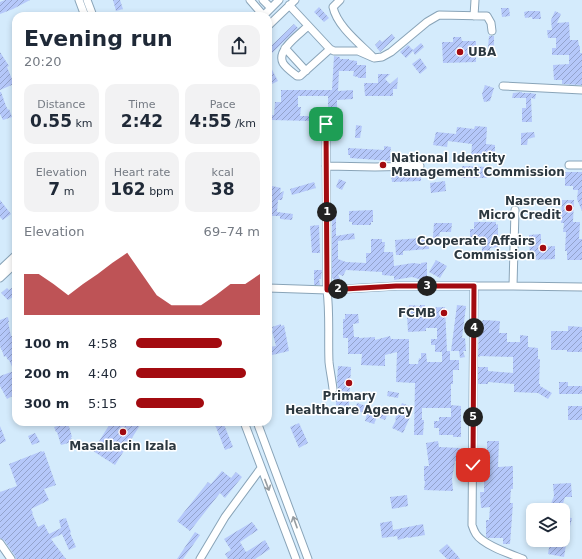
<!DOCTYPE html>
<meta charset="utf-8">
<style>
:root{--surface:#fff;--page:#f2f2f3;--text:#1f2937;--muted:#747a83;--accent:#a30b10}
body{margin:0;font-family:"DejaVu Sans",sans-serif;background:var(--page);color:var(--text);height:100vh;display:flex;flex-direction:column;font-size:15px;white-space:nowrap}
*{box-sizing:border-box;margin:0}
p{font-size:13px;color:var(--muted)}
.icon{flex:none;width:22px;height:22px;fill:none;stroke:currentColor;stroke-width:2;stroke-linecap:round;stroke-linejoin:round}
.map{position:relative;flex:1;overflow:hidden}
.panel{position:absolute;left:12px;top:12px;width:260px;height:414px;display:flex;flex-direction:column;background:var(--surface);border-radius:12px;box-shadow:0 2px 6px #0003}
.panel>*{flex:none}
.buttons{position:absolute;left:526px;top:503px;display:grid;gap:8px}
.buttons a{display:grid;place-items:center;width:44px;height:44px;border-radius:8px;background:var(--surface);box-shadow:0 2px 6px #0003;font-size:20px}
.pin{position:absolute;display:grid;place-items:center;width:34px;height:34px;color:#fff;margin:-17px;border-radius:8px;box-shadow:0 2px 6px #0006}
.km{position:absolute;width:20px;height:20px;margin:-10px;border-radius:50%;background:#222;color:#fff;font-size:11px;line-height:20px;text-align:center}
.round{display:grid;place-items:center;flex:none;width:42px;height:42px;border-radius:12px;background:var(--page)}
.overview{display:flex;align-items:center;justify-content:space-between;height:68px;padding:0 12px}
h1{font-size:22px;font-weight:700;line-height:30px}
.stats{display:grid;grid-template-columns:repeat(3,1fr);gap:6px;height:68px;padding:4px 12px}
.stats div{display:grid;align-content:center;border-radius:10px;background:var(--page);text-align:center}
.stats b{font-size:17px;font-weight:700}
.stats small{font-size:11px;font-weight:400}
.stats p{font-size:11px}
.chart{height:112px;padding:8px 12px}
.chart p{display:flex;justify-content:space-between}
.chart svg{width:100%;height:72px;margin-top:4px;fill:var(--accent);opacity:.7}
ul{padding:0 12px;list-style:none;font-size:13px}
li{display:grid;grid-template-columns:64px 48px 1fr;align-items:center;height:30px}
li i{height:10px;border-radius:5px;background:var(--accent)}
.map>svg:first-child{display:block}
</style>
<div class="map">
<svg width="582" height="559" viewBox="0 0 582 559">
<defs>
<pattern id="building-hatch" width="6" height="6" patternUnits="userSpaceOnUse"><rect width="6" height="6" fill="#b5c8fa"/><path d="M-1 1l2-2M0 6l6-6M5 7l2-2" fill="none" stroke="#93a3cc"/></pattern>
</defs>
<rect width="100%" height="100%" fill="#d4ebfc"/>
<path fill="url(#building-hatch)" d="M5 0H30L13 9 0 14V2Z
M113 0H120L123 9 116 11Z
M319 7 329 18 324 22 314 12Z
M501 8H509L510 16 502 17Z
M528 11H540L541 19H532V17L525 18 524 12Z
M555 11 561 14 557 23 569 22 570 40H578L579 46H580V53H582V85L562 84V80H554L553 65 569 64V55H552V48H556V38H548L547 30H552L551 20Z
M294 24 298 28 272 53 268 49Z
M392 34 395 38 380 52 375 45 380 40 382 42Z
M489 36H494V48H488Z
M453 37H461L462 41H476V62L443 63 442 42H453Z
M421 43 424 47 415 55 413 51 406 58 400 52 408 45 413 50Z
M0 52 9 66 7 67 14 84 0 90Z
M334 56 340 57V59H349V60L357 61V65H366V78H358V77L353 76 354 71H339L338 91 353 90V99L337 100V116H328V96H298V107H301L300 116H312V121L271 120V115H274L275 102H281V90H332Z
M420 58 427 68 420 74 412 64Z
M268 62 278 81 272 84 268 77Z
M378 74H390L385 79 390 84 398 77 397 89H393V96H365L364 83H378Z
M485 85 494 88 490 101 484 102 482 94Z
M0 92H1L6 106 8 110 9 109 12 117 3 120 0 114Z
M522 92V93H530L536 94 535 99 531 98 532 122H522V108H526V98H512L513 93Z
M356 125 362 126 360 138H355Z
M475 126 487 127 486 144 495 145V158L471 157 472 144 448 141 447 147 433 145 436 132 456 134 457 127 474 129Z
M534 132 535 137 528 139 527 145H521V133Z
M384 146 391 147 390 154 391 161 350 158V155H348V148L384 150Z
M462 166 487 167V178H462Z
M421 171V181L392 182 391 173Z
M565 172H582V211L577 199 578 190H573V186H565Z
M339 179 346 182 342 190 336 187Z
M445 181 446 191 431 193 430 183Z
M314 182 316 188 292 195 290 189Z
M268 185 281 188 280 193 284 191 282 200H278L277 212 293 214 292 220 280 219V216H268Z
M0 200 11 214 3 220 0 217Z
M562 200H574L573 222H580L579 239H582V260H567V251H565L566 232H563L564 223H561Z
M334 210 336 217V236L354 233 355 239 338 241V259L346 262 366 263V253H371V239H382V242H385L384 252H393L394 266 413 263 421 264V263L427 262V278L419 279 412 277 394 280V276L382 275V272L346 270 343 276 338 274 341 282 336 284 334 279 332 278V211Z
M373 210V222H371V225H352V222H349V211Z
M474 222H496V225L498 224V247L490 248V254H482V246H470V229H474Z
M434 223H452L451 232H440L438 243 429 242V249L403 251V255H396L395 240 433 237Z
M319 225 320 253H312L310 226Z
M541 234V247L555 246V259L530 260 529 235Z
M436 260 447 266 440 278 429 272Z
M314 270H322L321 279H319L320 285H314Z
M13 287 16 292V295L8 300 1 293 7 288 9 290Z
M409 305 420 306V305H425V308L445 307 447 351H450V360H459V370H453V384H451V408H422V420H424L423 435H414L415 383 396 382 397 352 385 355V366L361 365 362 354H348V338H343V319H345V314H358L359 323 353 324 354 337H359V338L375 337V340L390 336 391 339H409V364H418L419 358 421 359V353H426L427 362H442V352H435V345H431V339H437V328H426V331L408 332 407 315H408Z
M457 305 466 306 462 338H465L466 351H463L465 357 460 358 459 351H451Z
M8 317 9 322H8L11 336H13L16 346V358H14L16 363V394L7 399 0 386V376L14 371 9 360H8L6 356 4 357 2 350H1L0 345V320Z
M483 320 500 321 499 333H507V342H520V335L528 336V347L538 348V359H540L539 384H540V386L552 393 548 399 538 393 514 392V384L488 382V384H478V367H488V371L513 373V357L480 356V357H478L479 322H482Z
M281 324V326L284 325 289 351 268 356V347L276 346 272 331 273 330 272 327Z
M568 326 582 327V352H567V350H551V331H568Z
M338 366 351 367 349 406 336 405 337 392 338 389 337 381Z
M559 382H568V386H582V394H559Z
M388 391 399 393 398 398 387 396Z
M357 403 388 413 385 420 377 417 374 424 365 421 367 414 355 410Z
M402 403 414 408 403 433 392 428 396 420 395 419Z
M451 405 461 406V437H453V435H439V428H434V421H439V417H451Z
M568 406H582V420H568Z
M111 422H142L115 465 93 451Z
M214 422H223L233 447 225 450Z
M68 423 72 437H71L72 442 61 445 57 432H56L54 427Z
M299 423 308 443 299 448 290 427Z
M0 426 6 441 0 444Z
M35 433 40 442 32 445 28 436Z
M438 441 439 447 460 448V461H455L452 479 453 491 424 490 425 481H424V466H429L426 443Z
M487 441H499L498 467 513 466V489H511L510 503H513L510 544H503V538H488L486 537V520H489L490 507 481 508 480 492H484V465H487Z
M42 451V452L44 451 56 485 44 489 49 500 31 509 33 513H32L38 527 44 524 49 534 61 528 59 520 66 518 69 527 71 532 70 533 76 547 69 550 62 534 51 539 66 559H16L15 556 4 540 0 538V492L17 486 9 464Z
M222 471 231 478 236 472 242 477 225 498 220 493 190 531 177 521 208 482 211 484Z
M571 483 572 497H565L561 510H553L549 509 554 496 553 484Z
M407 495 408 506 392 509 390 497Z
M563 517 572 518 569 531 563 530Z
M392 521 393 530 423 524 425 535 408 538V537L398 540 397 536 382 538 380 523Z
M252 522 258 530 240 542 246 552 265 540 270 549 255 559H228L225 554 231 550 224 539Z
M195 532 200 535 183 559H177Z
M550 542 566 545 564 557 548 554Z
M447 544 457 555 460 559H447L439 551Z"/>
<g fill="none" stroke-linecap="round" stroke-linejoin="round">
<g stroke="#89a4b8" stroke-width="9">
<path id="minor" d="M79 0 85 16
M87 0 93 16
M250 0 263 15
M263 0 271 8
M340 0 333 7C337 26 359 43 372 56
M289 5 330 49 334 51H358L374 58 382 57 391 52 427 22 439 15 487 16 491 23 492 31
M263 16 279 0
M474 16 475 0
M268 26 295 0
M308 26C300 34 276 50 283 63 286 68 292 72 297 76H300L330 49
M285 48 306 71
M503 86 582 90
M326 124 327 290C330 314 328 338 329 362 330 371 332 380 333 389
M569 165H582
M326 166 375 167 420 166
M0 270 16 255
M0 278 16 263
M474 286 472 525C473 528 474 531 476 534 483 545 510 554 523 559
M513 286 515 210
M268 288 327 290 397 286H513L582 287
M244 422 296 559
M257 422 308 559
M0 543 11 559
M200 559 225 517 261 468"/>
</g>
<use href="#minor" stroke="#fff" stroke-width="7"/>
</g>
<defs><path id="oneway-shaft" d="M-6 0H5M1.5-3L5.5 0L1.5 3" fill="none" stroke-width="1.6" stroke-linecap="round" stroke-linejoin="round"/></defs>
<g stroke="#969ca0">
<use href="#oneway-shaft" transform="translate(267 485) rotate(69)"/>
<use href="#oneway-shaft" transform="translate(295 522) rotate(-110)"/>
</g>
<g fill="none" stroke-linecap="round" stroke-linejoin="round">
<g stroke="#fff" stroke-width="8">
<path id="route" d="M326 124 327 290 396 286H474L473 465"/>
</g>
<use href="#route" stroke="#a30b10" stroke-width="5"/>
</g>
<g fill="#a30b10" stroke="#fff" stroke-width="1.5">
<circle cx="460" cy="52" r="4"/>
<circle cx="383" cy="165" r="4"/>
<circle cx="569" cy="208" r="4"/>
<circle cx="543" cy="248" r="4"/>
<circle cx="444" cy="313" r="4"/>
<circle cx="349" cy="383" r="4"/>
<circle cx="123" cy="432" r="4"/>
</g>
<g text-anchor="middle" stroke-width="3" stroke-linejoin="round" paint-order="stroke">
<g font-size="12" font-weight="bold" fill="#2c3840" stroke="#fff" text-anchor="end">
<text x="468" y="56" text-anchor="start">UBA</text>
<text x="391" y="162" text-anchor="start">National Identity<tspan x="391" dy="14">Management Commission</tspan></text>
<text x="561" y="205">Nasreen<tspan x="561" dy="14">Micro Credit</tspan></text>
<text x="535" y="245">Cooperate Affairs<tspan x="535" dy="14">Commission</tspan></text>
<text x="436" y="317">FCMB</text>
<text x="349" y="400" text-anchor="middle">Primary<tspan x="349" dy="14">Healthcare Agency</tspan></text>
<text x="123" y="450" text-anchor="middle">Masallacin Izala</text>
</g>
</g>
</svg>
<div class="buttons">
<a><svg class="icon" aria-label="layers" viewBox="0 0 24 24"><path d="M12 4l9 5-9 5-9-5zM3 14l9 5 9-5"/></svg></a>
</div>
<div class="pin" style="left:326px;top:124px;background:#1e9e55"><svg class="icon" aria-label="arrive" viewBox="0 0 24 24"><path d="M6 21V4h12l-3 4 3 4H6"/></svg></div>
<div class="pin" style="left:473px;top:465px;background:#d93025"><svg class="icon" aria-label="check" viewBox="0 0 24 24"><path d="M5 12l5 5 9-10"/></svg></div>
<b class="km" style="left:327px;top:212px">1</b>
<b class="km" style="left:338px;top:289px">2</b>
<b class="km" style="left:427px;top:286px">3</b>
<b class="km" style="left:474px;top:328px">4</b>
<b class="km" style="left:473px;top:417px">5</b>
<section class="panel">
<div class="overview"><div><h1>Evening run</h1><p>20:20</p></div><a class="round"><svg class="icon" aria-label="share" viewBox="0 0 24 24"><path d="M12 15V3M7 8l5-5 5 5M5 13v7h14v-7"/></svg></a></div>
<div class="stats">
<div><p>Distance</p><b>0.55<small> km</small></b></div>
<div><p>Time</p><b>2:42</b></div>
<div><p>Pace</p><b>4:55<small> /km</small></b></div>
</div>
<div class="stats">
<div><p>Elevation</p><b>7<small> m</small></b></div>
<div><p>Heart rate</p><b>162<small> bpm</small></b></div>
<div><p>kcal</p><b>38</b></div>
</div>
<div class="chart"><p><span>Elevation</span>69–74 m</p>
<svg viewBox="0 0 160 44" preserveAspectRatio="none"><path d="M0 44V19L10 19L20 25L30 32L40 25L50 19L60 12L70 6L80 19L90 32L100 38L110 38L120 38L130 32L140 25L150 25L160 19V44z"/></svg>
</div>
<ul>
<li><b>100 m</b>4:58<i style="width:69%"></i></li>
<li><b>200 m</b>4:40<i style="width:89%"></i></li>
<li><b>300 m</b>5:15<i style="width:55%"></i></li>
</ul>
</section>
</div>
